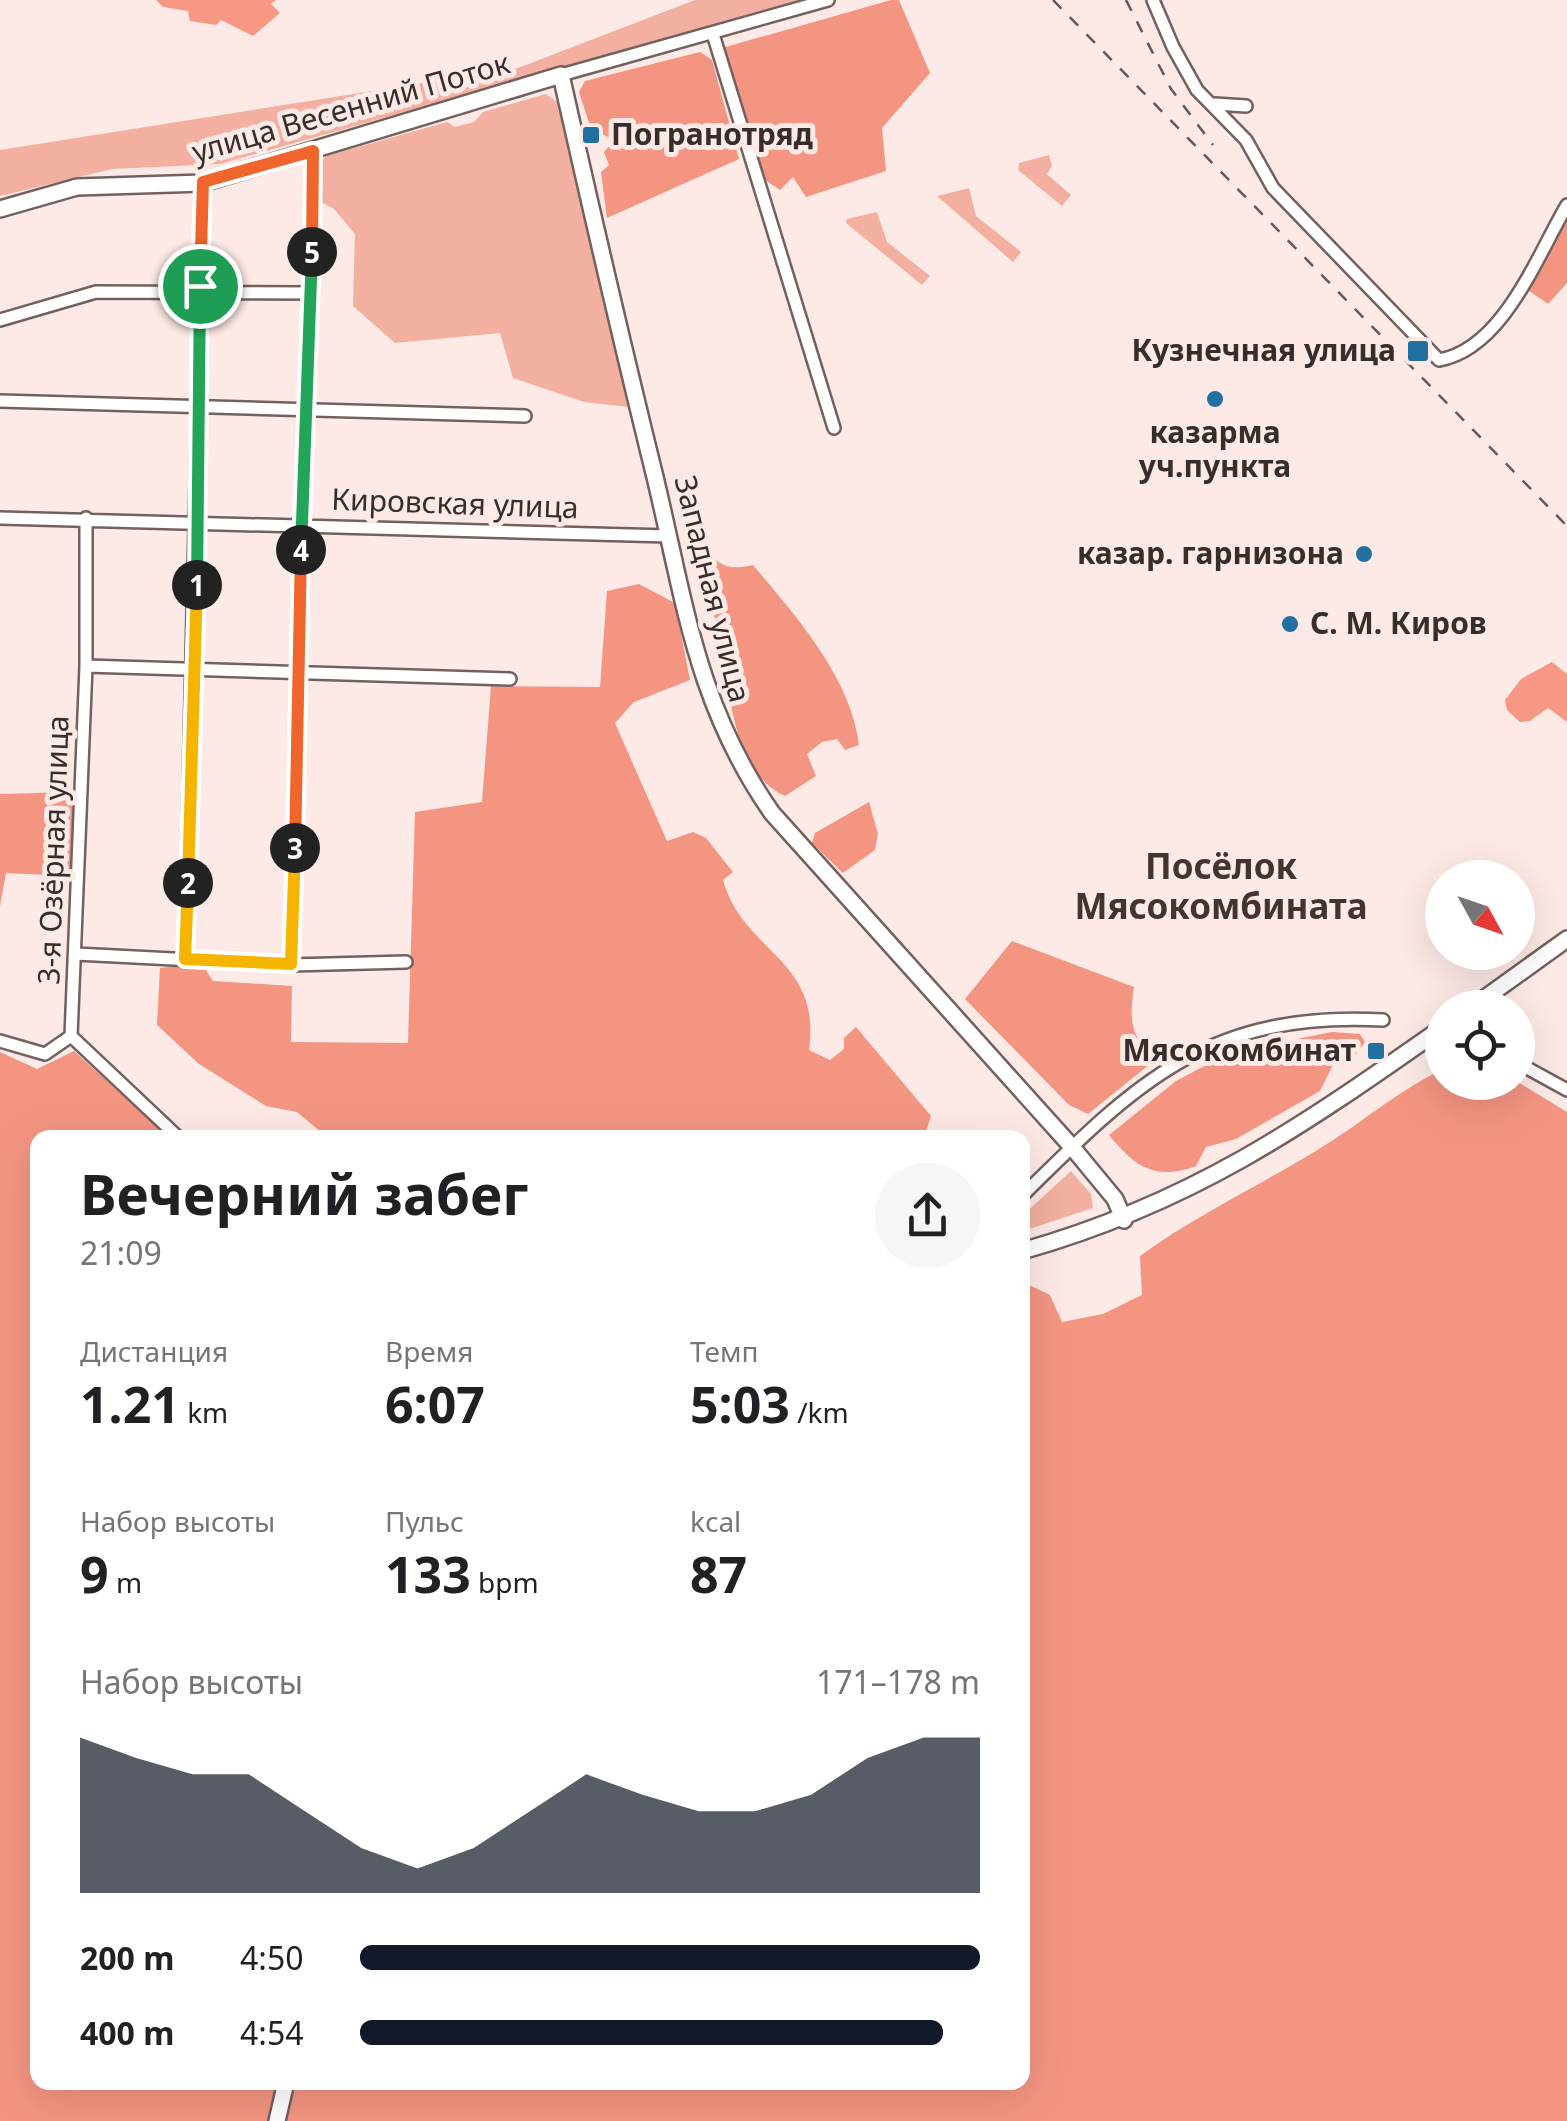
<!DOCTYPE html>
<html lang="ru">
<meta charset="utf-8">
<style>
:root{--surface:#fff;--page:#f6f6f6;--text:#202124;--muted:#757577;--accent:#111827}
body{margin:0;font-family:"Noto Sans",sans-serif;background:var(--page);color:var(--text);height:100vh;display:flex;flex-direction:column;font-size:38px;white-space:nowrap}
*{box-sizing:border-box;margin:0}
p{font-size:32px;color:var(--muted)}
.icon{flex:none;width:55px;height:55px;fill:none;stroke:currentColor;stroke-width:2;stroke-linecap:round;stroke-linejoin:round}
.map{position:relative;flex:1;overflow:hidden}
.panel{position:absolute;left:30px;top:1130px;width:1000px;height:960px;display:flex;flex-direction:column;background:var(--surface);border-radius:20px;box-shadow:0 10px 40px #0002}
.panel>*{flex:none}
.needle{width:65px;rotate:130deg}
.tools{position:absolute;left:1425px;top:860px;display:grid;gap:20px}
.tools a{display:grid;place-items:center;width:110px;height:110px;border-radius:50%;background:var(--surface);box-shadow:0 10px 40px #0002;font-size:50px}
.pin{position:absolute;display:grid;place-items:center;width:85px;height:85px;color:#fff;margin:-42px;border:5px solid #fff;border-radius:50%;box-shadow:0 2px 10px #0007}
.km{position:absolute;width:50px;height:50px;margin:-25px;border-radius:50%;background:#222;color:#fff;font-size:28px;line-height:50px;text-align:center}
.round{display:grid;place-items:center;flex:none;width:105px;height:105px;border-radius:52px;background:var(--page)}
.summary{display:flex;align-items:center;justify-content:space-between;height:170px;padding:0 50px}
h1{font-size:55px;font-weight:700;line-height:75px}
.metrics{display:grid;grid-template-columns:repeat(3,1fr);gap:15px;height:170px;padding:10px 50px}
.metrics div{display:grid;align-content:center}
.metrics b{font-size:50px;font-weight:700}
.metrics small{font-size:28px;font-weight:400}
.metrics p{font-size:28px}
.chart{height:280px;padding:20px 50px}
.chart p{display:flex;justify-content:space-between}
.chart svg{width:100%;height:180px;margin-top:10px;fill:var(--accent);opacity:.7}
ul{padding:0 50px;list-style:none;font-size:32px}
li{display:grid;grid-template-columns:160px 120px 1fr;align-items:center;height:75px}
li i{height:25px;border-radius:12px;background:var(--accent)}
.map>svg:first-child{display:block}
</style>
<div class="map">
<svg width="1567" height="2121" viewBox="0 0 1567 2121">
<rect width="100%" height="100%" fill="#fde9e5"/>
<path fill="#f3afa0" d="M695 0H800L220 164 112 169 0 196V150L518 68Z
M546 94 557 102 628 407 584 402 513 378 500 333 395 343 353 306 355 234 334 209 319 201 318 165 326 156 447 122 455 127 474 122 483 112Z
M1049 155 1052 166 1047 174 1071 195 1062 206 1018 170 1019 163Z
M969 188 976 216 1021 252 1013 262 937 196Z
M877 212 887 242 930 276 922 285 846 223 847 219Z
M1071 1171 1091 1194 1093 1208 1023 1231V1215Z"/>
<path fill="#f49582" d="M891 0H899L930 73 882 128 886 171 806 197 793 177 780 190 762 178 722 48Z
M700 52 712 60 739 159 607 218 601 172 609 165 604 152 614 141 590 126 579 92 585 81Z
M1567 222V283L1548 304 1525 288Z
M698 542 704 544C717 566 728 571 753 565 795 615 851 677 859 745L845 750 837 739 822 742 807 754 816 776 785 796C729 771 730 681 717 628 711 600 700 573 692 546Z
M639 584 675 603 690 680 634 702 615 723 667 841 693 832 706 838 733 872 723 880C744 954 822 958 809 1050L830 1060 844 1049V1038L856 1027 931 1116 924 1138 327 1137 297 1112 266 1106 199 1064 157 1025 160 968 201 963 213 981 292 986 291 1042 408 1043 415 812 482 802 491 686 600 687 607 591Z
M76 792 70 876 6 873 0 906V794Z
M869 802 878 834 875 850 843 873 812 843 815 833Z
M1012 941 1134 987C1131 1011 1128 1029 1145 1048L1159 1045 1165 1052 1088 1114 1069 1105 965 999Z
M1332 1032 1360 1034 1365 1042 1356 1054 1336 1059 1320 1091 1236 1139 1206 1147 1196 1166C1155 1181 1135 1167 1109 1135L1176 1081 1212 1062H1245L1297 1039Z
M74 1051 169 1137 38 1138V2082H1022L1023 1282 1050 1295 1062 1322 1103 1314 1142 1295 1140 1256C1196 1215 1259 1186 1319 1149 1362 1123 1397 1091 1442 1070V1082H1518L1567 1112V2121H0V1052L37 1069Z"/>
<path fill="#f69884" d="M156 0H276L271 4 280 13 253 36 221 20 216 25 190 21 188 11 163 7Z
M1552 662 1567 674V722L1548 708 1530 721 1520 722 1507 710 1505 700 1521 679Z"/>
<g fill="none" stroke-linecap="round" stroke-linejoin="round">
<g stroke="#72615e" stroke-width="16">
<path id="street" d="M1153 0 1173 47 1197 90 1246 140 1273 188 1439 360C1503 349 1537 256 1567 205
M713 34 834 428
M561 75 828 0
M1215 104 1246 106
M0 320 96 292 312 293
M0 401 525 416
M0 518 669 536
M86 518V666L71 1036 179 1138
M86 666 510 679
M76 954 291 965 406 962
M185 959 203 183
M291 965 313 151
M0 1041 45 1054 71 1036
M1518 1063 1567 1090
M1022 1196C1138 1081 1209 1011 1383 1020"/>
</g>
<g stroke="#72615e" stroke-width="20">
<path id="secondary" d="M0 209 77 187 203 183 561 75C591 209 622 343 655 477 685 602 696 704 772 813L1072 1147 1115 1199 1124 1220
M1471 1008 1567 939
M1022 1251C1192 1203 1301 1127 1442 1028
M277 2121 286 2082"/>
</g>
<use href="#street" stroke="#fff" stroke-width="11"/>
<use href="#secondary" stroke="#fff" stroke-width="15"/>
<path stroke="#645958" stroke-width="2.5" stroke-dasharray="12 12" stroke-linecap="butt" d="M1053 0 1567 526
M1126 0 1171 89 1213 145"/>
</g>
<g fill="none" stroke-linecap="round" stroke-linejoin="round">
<g stroke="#fff" stroke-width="20">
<path id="split-1" d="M197 585 200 286"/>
</g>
<g stroke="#fff" stroke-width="20">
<path id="split-2" d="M188 883 197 585"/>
</g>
<g stroke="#fff" stroke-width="20">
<path id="split-3" d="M188 883 185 959 291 964 295 848"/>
</g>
<g stroke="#fff" stroke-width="20">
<path id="split-4" d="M295 848 301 550"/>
</g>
<g stroke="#fff" stroke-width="20">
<path id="split-5" d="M301 550 312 252"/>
</g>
<g stroke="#fff" stroke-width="20">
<path id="split-6" d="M200 286 203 182 313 151 312 252"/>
</g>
<use href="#split-1" stroke="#22a559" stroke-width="12"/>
<use href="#split-2" stroke="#f5b400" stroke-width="12"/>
<use href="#split-3" stroke="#f5b400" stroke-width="12"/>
<use href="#split-4" stroke="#f0652b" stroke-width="12"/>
<use href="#split-5" stroke="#22a559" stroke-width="12"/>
<use href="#split-6" stroke="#f0652b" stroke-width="12"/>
</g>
<g fill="#226fa2" stroke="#fde9e5" stroke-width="4">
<rect x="581" y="125" width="20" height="20" rx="5"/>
<rect x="1406" y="339" width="24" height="24" rx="5"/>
<circle cx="1215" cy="399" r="10"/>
<circle cx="1364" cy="554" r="10"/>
<circle cx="1290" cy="624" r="10"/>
<rect x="1366" y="1041" width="20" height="20" rx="5"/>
</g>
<g text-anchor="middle" stroke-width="10" stroke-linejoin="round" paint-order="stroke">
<g font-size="30" fill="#362e2d" stroke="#fde9e5">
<text transform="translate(351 108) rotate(-16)" y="10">улица Весенний Поток</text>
<text transform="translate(455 504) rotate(2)" y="10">Кировская улица</text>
<text transform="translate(712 589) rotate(76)" y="10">Западная улица</text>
<text transform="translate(54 850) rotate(-88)" y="10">3-я Озёрная улица</text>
</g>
<g font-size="30" font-weight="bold" fill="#362e2d" stroke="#fde9e5" text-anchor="end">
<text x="611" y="145" text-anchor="start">Погранотряд</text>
<text x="1396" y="361">Кузнечная улица</text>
<text x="1215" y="443" text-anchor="middle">казарма<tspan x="1215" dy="34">уч.пункта</tspan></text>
<text x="1344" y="564">казар. гарнизона</text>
<text x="1310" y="634" text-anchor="start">С. М. Киров</text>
<text x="1356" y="1061">Мясокомбинат</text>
</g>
<g font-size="35" font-weight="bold" fill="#423431" stroke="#fde9e5">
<text x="1221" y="879">Посёлок<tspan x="1221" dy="40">Мясокомбината</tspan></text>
</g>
</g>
</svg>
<div class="tools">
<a><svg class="needle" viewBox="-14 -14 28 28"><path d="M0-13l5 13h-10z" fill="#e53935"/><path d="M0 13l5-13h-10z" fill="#757577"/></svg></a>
<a><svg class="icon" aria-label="locate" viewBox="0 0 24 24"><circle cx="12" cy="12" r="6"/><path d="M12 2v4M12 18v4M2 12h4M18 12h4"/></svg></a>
</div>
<div class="pin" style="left:200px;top:286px;background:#1e9e55"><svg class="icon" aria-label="arrive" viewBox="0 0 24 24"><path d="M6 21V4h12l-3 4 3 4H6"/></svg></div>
<b class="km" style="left:197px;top:585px">1</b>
<b class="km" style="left:188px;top:883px">2</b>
<b class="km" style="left:295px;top:848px">3</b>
<b class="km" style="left:301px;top:550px">4</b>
<b class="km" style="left:312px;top:252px">5</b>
<section class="panel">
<div class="summary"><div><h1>Вечерний забег</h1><p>21:09</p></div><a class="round"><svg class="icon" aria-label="share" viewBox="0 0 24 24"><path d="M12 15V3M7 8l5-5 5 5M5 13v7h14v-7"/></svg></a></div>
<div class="metrics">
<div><p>Дистанция</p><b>1.21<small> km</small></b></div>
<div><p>Время</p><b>6:07</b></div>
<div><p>Темп</p><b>5:03<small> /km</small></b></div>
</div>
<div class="metrics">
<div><p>Набор высоты</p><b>9<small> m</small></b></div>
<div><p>Пульс</p><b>133<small> bpm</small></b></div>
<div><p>kcal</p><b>87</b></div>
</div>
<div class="chart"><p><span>Набор высоты</span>171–178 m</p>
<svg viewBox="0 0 160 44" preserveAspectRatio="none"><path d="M0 44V6L10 11L20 15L30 15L40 24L50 33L60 38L70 33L80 24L90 15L100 20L110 24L120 24L130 20L140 11L150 6L160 6V44z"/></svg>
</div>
<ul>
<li><b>200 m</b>4:50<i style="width:100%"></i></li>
<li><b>400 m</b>4:54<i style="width:94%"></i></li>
</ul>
</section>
</div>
